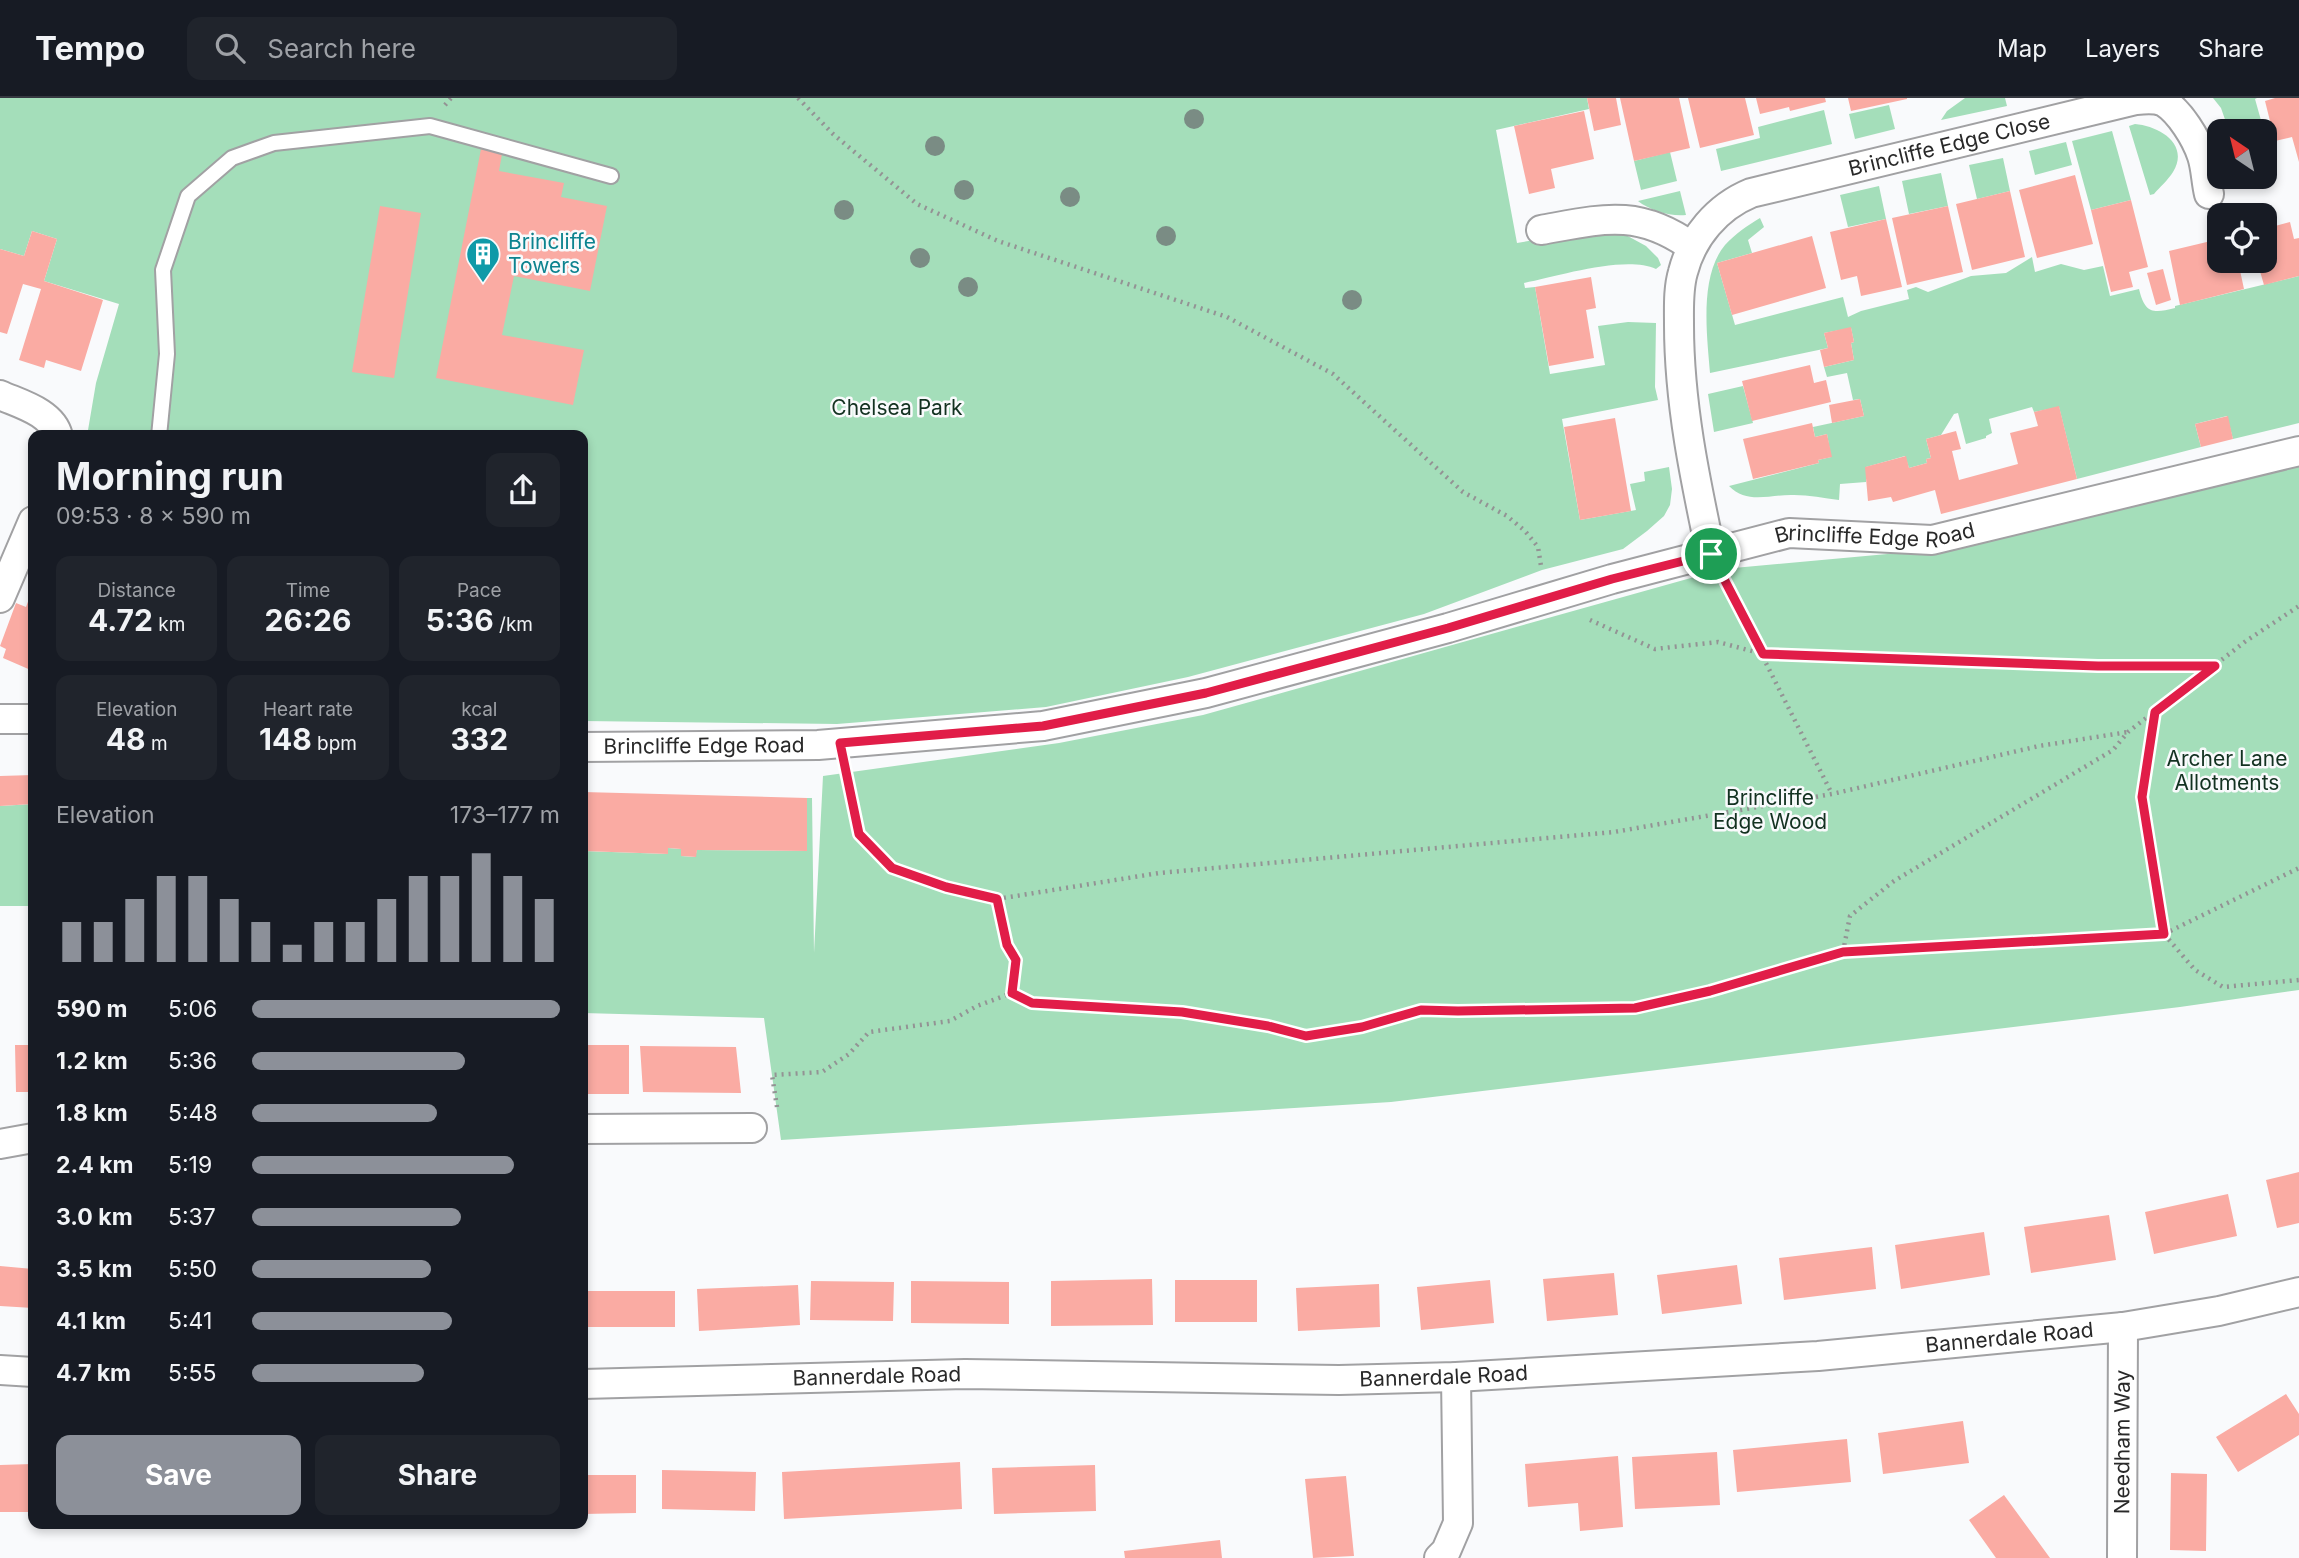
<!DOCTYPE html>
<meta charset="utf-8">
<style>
:root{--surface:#171b24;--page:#20242c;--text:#f1f3f6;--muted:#9ea1a6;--line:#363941;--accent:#8c9099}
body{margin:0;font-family:Inter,sans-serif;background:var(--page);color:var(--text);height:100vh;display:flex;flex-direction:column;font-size:26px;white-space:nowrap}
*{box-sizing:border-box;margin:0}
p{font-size:23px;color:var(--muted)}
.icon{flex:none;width:38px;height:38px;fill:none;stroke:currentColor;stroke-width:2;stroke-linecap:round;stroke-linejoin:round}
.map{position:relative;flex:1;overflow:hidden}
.sheet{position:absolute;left:28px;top:332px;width:560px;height:1099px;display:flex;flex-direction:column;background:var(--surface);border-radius:14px;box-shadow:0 4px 10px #0003}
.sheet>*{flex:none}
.needle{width:46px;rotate:325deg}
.controls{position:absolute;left:2207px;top:21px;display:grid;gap:14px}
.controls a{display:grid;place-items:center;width:70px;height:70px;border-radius:14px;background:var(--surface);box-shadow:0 4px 10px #0003;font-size:35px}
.pin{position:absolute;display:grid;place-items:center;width:60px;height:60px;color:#fff;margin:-30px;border:4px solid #fff;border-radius:50%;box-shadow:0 2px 7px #0007}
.round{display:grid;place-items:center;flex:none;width:74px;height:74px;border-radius:14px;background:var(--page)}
.headline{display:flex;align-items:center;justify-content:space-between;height:119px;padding:0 28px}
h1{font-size:38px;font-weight:700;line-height:52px}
.metrics{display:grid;grid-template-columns:repeat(3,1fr);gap:10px;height:119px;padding:7px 28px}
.metrics div{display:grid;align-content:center;border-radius:14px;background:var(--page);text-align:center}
.metrics b{font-size:30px;font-weight:700}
.metrics small{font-size:19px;font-weight:400}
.metrics p{font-size:19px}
.chart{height:196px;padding:14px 28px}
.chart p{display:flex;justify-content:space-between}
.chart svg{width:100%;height:126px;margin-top:7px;stroke:var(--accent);stroke-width:6}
.primary-button{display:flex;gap:14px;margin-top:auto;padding:14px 28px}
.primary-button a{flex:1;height:80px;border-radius:14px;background:var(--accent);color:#fff;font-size:28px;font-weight:700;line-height:80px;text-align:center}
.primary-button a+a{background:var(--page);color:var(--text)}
ul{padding:0 28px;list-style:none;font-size:23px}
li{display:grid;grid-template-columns:112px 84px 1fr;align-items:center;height:52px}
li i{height:18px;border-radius:9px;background:var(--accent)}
header{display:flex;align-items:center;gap:42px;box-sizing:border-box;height:98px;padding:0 35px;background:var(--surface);border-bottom:2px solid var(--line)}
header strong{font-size:33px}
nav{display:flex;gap:38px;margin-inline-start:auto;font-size:24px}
.search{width:490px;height:63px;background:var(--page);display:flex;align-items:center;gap:18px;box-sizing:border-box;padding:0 24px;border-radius:14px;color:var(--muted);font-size:26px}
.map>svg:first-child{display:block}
</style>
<header>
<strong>Tempo</strong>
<div class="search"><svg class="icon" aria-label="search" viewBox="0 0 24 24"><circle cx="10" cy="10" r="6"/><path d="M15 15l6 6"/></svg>Search here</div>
<nav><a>Map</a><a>Layers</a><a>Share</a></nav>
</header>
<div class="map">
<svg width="2299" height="1460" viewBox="0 0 2299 1460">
<rect width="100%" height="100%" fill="#f9fafc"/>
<path fill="#a4deba" d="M0 0H1587L1589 11 1496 32 1517 145 1603 130 1624 136 1646 148 1658 160 1661 167 1656 171C1625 157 1559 178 1524 185L1525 190 1535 189 1550 276 1605 267 1598 228 1628 224 1656 225 1655 289 1658 302 1562 321 1580 422 1636 412 1630 386 1645 383 1644 374 1669 369 1672 391 1670 407 1664 418 1647 433 1623 451 1542 472 1424 516 1188 579 1046 609 837 626 583 623V338H87L96 285 119 206 44 183 57 141 32 133 24 158 0 151Z
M1965 0H2005L2007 8 1941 22 1947 13Z
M2213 0H2257L2255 1 2264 33H2229L2221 10Z
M1889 7 1895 31 1855 41 1849 16Z
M1824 12 1832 46 1721 73 1716 51 1760 40 1758 29Z
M2135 26C2159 28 2190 46 2173 74 2168 82 2160 89 2154 96L2150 97 2129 28Z
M2112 33 2131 102 2091 112 2072 43Z
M2066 44 2072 67 2035 77 2029 53Z
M1670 54 1677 83 1641 92 1634 63Z
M2003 60 2010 93 1977 101 1969 67Z
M1941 75 1948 108 1909 116 1902 83Z
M1879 88 1886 121 1848 129 1840 97Z
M1680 93 1686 117C1671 119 1649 112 1638 103Z
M1760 120 1764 129 1748 142 1752 155 1717 165 1735 227 1843 199 1848 219 1861 213 1909 201 1907 192 1916 189 1928 194 1971 178 2006 175 2032 159 2035 174 2061 166 2084 172 2103 168 2110 198 2139 191C2145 215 2152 216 2175 210V208L2299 178V325L2233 341 2227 318 2195 326 2201 349 2077 381 2059 309 2034 314 2032 309 1989 321 1992 335 1986 338V340L1966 346 1958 315 1954 316 1941 337 1926 341 1931 360 1926 361 1927 365 1909 370 1905 358 1866 369V384L1840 386 1839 402C1824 400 1809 397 1794 397 1771 396 1747 407 1729 388L1819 365 1818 362 1831 359 1827 336 1815 339 1813 329 1864 318 1860 301 1853 302 1847 275 1827 279 1824 269 1854 262 1851 245 1854 244 1851 230 1824 235 1828 250 1710 275C1707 238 1699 178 1725 147 1735 136 1748 127 1760 120Z
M1743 288 1753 325 1714 334 1708 296Z
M2299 367V892L2180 909 1391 1004 781 1042 764 920 583 915V753L668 756V750L681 751V758L695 759 697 752 806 753 807 700H812L814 855 823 678 1059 645 1203 617 1723 471 1942 451Z
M33 706V808H0V708Z"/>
<path fill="#faaba3" d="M1587 0H1616L1621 27 1594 33Z
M1620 0H1679L1690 50 1634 63Z
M1688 0H1745L1754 37 1700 50Z
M1756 0H1825L1826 4 1790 13 1789 9 1760 16Z
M1848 0H1907V1L1851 13Z
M2275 0H2299V64L2292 39 2275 43 2265 3Z
M1584 13 1594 61 1551 71 1555 90 1529 96 1514 28Z
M481 51 502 56 499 73 564 85 561 99 607 108 590 193 514 178 502 237 584 252 573 307 436 280Z
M2075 77 2093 146 2037 160 2019 92Z
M2010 93 2025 159 1972 172 1956 106Z
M2131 102 2148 169 2129 174 2133 189 2111 194 2091 112Z
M380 108 421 115 394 280 352 274Z
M1948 108 1963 174 1907 187 1892 120Z
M1886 121 1902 189 1861 198 1857 178 1841 182 1830 134Z
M2290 124 2294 141 2299 140V178L2264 187 2257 163H2264V131Z
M32 133 57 141 44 183 103 202 81 273 46 262 44 270 19 262 41 191 23 186 7 236 0 234V151L24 158Z
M1812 138 1826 190 1732 217 1717 165Z
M2211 143 2214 160 2219 159V163H2238L2244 191 2180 207 2169 153Z
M2163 171 2171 202 2156 207 2147 175Z
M1591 179 1596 210 1586 212 1594 260 1549 268 1535 189Z
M1851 229 1854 244 1851 245 1854 262 1824 269 1820 252 1828 250 1824 235Z
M1810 267 1814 285 1826 282 1831 304 1752 323 1742 283Z
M1860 301 1864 318 1832 325 1829 307Z
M2059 308 2077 381 1941 416 1935 392 1893 404 1891 399 1868 403 1865 369 1906 358 1909 370 1927 365 1926 361 1931 360 1926 341 1956 333 1961 351 1952 353 1959 382 2018 366 2010 335 2038 328 2034 314Z
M2228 318 2233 341 2201 349 2195 326Z
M1615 320 1631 413 1580 422 1564 329Z
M1812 325 1815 339 1827 336 1832 359 1818 362 1819 365 1753 381 1743 341Z
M33 490V573L3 560 6 551 0 548 16 505 26 509Z
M33 677V706L0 708V678Z
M583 694 807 700V753L697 752 696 759 681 758V751L668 750V756L583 753Z
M15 947H33V994H16Z
M583 947H629V996H583Z
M640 948 736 949 741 995 643 994Z
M2299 1074V1125L2277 1130 2266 1082Z
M2228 1096 2237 1138 2154 1156 2145 1114Z
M2109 1117 2116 1162 2031 1175 2024 1129Z
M1984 1134 1990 1177 1901 1191 1895 1147Z
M1872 1149 1876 1191 1784 1202 1779 1160Z
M1737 1167 1742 1206 1662 1216 1657 1177Z
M0 1168 33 1171V1210L0 1208Z
M1614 1175 1618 1217 1547 1223 1543 1181Z
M1152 1181 1153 1227 1051 1228V1183Z
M1175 1182H1257V1224H1175Z
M1490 1182 1494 1225 1421 1232 1417 1189Z
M811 1183 894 1184 893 1223 810 1222Z
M911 1183 1009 1184V1226L911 1225Z
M1379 1186 1380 1229 1298 1233 1296 1190Z
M798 1187 800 1227 699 1233 697 1191Z
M583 1193H675V1229H583Z
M2286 1296 2299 1316V1337L2238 1374 2216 1339Z
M1963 1323 1969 1365 1883 1376 1878 1335Z
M1847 1341 1851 1384 1737 1394 1733 1352Z
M1717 1354 1720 1407 1635 1411 1632 1359Z
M1618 1358 1623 1429 1580 1433 1578 1405 1528 1409 1525 1366Z
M960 1364 962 1411 784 1421 782 1374Z
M33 1366V1414H0V1367Z
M1095 1367 1096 1413 994 1416 992 1370Z
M662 1372 756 1374 755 1413 662 1411Z
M2171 1375 2207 1376 2206 1453 2170 1452Z
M583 1377H636V1415L583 1416Z
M1346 1378 1354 1458 1313 1460 1305 1381Z
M2004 1397 2050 1460H1996L1969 1422Z
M1220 1442 1222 1460H1125L1124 1453Z"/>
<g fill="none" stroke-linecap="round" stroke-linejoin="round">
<g stroke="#a1a1a3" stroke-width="18">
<path id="service" d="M159 338 167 256 163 172 188 98 232 60 274 45 430 28 611 78"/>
</g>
<g stroke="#a1a1a3" stroke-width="32">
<g id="minor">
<path d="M1541 132C1602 121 1638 110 1692 149"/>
<path d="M0 297C20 306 52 314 58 338"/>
<path id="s1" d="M1711 456C1695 381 1679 305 1679 227 1679 209 1678 191 1683 174 1692 139 1717 109 1751 95L2136 2C2145 1 2156 0 2164 4 2180 14 2196 40 2202 58 2206 70 2206 84 2209 96"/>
<path d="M0 500 33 423"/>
<path d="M0 621H33"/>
<path id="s2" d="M583 649 818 647 1043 628 1206 595 1448 530 1612 481 1789 435 1932 442 2299 353"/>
<path d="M583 1031 752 1030"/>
<path d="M0 1046 33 1040"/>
<path d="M0 1272 33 1274"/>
<path id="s3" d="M583 1286 965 1276 1339 1282 1456 1279 1818 1258 2123 1229 2219 1213 2299 1194"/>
<path d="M1439 1460 1446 1453 1458 1425 1456 1279"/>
<path id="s4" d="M2122 1460 2123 1229"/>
</g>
</g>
<path stroke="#939394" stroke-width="4.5" stroke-dasharray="2 5" stroke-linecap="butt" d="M798 0 833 36 917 106 998 143 1227 219 1333 276 1463 394 1507 418 1525 433 1538 449 1541 468
M445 7 451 0
M1725 484 1832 696
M1590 522 1655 551 1718 544 1763 556 2098 568H2215
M2155 615 2142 699 2164 836 2195 872 2223 889 2299 882
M846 677 859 736 892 770 946 789 997 801 1007 847 1016 862 1012 895
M997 801 1159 775 1614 734 1832 696 2039 648 2128 634
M1843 854 1850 818 1894 783 2113 652 2128 634 2246 543 2299 508
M777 1009 772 977 822 974 849 956 869 934 950 923 977 908 1012 895 1032 905 1182 914 1268 928 1306 938 1362 929 1421 912 1458 913 1635 910 1710 893 1843 854 2164 836 2299 770"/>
<use href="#service" stroke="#fff" stroke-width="14"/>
<use href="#minor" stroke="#fff" stroke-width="28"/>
</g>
<g fill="#7a8c84">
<circle cx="1194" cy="21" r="10"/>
<circle cx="935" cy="48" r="10"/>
<circle cx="964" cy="92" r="10"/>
<circle cx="1070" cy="99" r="10"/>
<circle cx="844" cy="112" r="10"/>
<circle cx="1166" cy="138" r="10"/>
<circle cx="920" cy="160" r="10"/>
<circle cx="968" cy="189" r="10"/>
<circle cx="1352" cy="202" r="10"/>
</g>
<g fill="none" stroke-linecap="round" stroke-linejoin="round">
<g stroke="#fff" stroke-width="14">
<path id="route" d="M1711 456 1763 556 2098 568H2215L2155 614 2142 699 2164 836 1843 854 1710 893 1635 910 1458 913 1421 912 1362 929 1306 938 1268 928 1182 914 1032 905 1012 895 1016 862 1007 847 997 801 946 789 892 770 859 736 840 645 1043 628 1206 595 1448 530 1612 481Z"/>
</g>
<use href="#route" stroke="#e11d48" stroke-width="9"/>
</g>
<defs>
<g id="building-pin" transform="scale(1.75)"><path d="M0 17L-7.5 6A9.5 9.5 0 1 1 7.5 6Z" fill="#0f9aa8" stroke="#f9fafc"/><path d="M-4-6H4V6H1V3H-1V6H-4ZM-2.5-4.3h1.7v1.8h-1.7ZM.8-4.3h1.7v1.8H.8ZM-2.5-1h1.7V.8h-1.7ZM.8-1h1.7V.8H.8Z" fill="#fff"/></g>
</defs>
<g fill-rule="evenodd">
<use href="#building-pin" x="483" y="156"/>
</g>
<g text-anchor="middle" stroke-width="5" stroke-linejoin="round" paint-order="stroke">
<g font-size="21" fill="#292929" stroke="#f9fafc">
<text dy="7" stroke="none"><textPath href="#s1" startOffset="597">Brincliffe Edge Close</textPath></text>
<text dy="7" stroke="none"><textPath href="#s2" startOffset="1318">Brincliffe Edge Road</textPath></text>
<text dy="7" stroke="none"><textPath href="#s2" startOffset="121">Brincliffe Edge Road</textPath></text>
<text dy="7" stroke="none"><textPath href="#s3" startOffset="1428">Bannerdale Road</textPath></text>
<text dy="7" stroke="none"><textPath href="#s3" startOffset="294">Bannerdale Road</textPath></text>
<text dy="7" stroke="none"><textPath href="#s3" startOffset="861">Bannerdale Road</textPath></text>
<text dy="7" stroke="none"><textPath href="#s4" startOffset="116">Needham Way</textPath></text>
</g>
<g font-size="21" fill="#0d838f" stroke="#f9fafc" text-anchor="start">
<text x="508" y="151">Brincliffe<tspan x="508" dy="24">Towers</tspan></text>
</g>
<g font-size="21" fill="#133221" stroke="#f9fafc">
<text x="897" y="317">Chelsea Park</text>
<text x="2227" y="668">Archer Lane<tspan x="2227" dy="24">Allotments</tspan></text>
<text x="1770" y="707">Brincliffe<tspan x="1770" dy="24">Edge Wood</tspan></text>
</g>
</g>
</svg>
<div class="controls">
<a><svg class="needle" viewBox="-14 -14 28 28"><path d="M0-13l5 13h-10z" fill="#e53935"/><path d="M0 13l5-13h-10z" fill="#9ea1a6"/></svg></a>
<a><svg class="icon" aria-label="locate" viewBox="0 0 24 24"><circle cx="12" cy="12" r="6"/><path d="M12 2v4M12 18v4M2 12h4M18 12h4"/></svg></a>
</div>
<div class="pin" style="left:1711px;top:456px;background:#1e9e55"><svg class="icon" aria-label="arrive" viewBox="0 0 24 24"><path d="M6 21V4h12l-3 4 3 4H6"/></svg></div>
<section class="sheet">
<div class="headline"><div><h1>Morning run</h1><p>09:53 · 8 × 590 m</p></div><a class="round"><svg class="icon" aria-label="share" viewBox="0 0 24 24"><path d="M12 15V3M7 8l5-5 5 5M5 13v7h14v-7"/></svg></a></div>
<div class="metrics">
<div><p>Distance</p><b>4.72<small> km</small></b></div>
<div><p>Time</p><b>26:26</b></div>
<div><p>Pace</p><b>5:36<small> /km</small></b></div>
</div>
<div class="metrics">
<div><p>Elevation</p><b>48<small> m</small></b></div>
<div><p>Heart rate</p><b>148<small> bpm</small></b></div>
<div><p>kcal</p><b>332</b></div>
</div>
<div class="chart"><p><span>Elevation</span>173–177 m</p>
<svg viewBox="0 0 160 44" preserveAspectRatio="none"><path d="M5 44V30M15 44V30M25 44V22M35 44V14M45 44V14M55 44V22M65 44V30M75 44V38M85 44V30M95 44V30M105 44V22M115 44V14M125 44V14M135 44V6M145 44V14M155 44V22"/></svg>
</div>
<ul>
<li><b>590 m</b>5:06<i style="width:100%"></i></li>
<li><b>1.2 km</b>5:36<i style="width:69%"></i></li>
<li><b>1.8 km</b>5:48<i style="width:60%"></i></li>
<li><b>2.4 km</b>5:19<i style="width:85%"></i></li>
<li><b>3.0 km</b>5:37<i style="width:68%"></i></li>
<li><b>3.5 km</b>5:50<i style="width:58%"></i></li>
<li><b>4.1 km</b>5:41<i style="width:65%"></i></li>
<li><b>4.7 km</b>5:55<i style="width:56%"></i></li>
</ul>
<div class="primary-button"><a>Save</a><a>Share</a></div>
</section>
</div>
